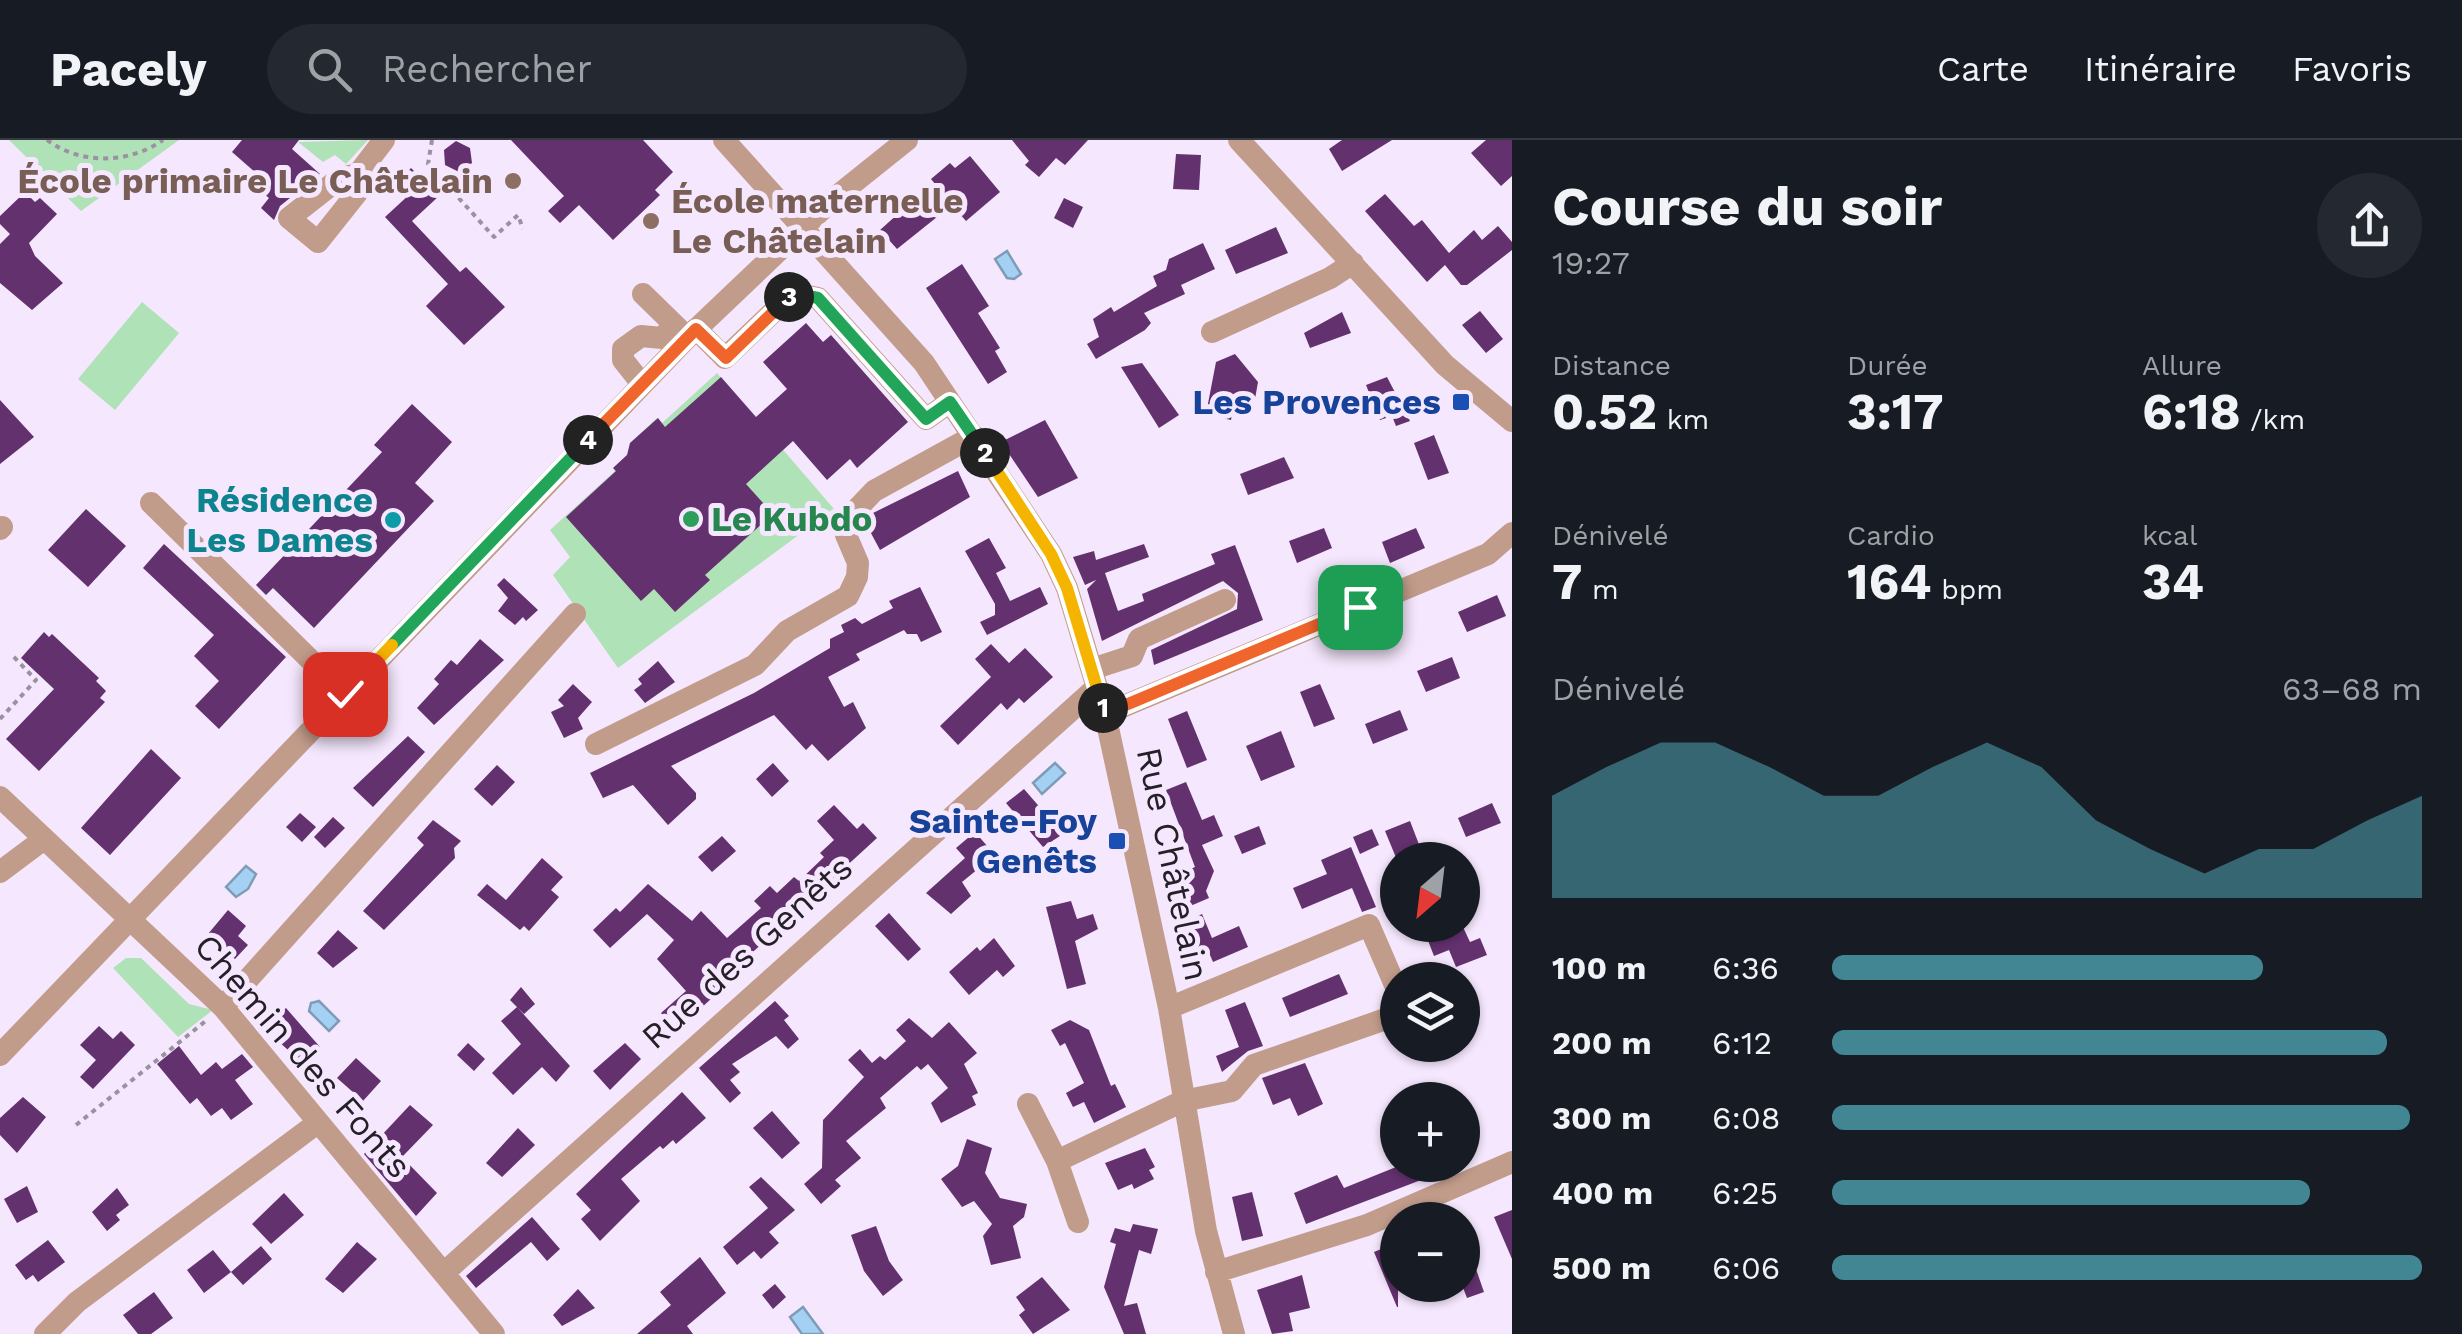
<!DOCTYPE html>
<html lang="fr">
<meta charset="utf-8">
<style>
:root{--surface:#171b24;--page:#242831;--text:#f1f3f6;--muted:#9ea1a6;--line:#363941;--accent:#428694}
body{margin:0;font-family:"Work Sans",sans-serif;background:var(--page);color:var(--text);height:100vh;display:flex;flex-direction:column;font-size:38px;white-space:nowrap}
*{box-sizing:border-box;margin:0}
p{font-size:32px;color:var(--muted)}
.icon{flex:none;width:55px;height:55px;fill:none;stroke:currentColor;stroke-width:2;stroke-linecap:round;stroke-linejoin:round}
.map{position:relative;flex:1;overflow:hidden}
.drawer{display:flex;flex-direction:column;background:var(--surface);width:950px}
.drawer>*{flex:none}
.needle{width:65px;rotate:208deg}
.tools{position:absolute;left:1380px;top:702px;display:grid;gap:20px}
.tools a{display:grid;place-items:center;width:100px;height:100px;border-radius:50%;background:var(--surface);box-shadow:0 2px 8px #0004;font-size:50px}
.pin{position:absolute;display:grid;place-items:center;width:85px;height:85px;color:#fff;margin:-42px;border-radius:20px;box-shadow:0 5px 15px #0006}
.km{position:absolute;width:50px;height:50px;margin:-25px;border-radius:50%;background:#222;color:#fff;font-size:28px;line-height:50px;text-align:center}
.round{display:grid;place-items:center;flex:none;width:105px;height:105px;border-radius:52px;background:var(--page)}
.overview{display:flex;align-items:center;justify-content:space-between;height:170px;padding:0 40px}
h1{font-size:55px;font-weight:700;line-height:75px}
.stats{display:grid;grid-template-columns:repeat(3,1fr);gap:15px;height:170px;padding:10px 40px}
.stats div{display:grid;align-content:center}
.stats b{font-size:50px;font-weight:700}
.stats small{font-size:28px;font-weight:400}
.stats p{font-size:28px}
.chart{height:280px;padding:20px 40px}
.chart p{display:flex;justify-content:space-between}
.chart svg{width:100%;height:180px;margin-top:10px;fill:var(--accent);opacity:.7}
ul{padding:0 40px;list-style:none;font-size:32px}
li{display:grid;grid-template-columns:160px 120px 1fr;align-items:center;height:75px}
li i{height:25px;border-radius:12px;background:var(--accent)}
header{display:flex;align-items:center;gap:60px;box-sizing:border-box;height:140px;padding:0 50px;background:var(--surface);border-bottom:2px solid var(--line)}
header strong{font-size:48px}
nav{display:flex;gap:55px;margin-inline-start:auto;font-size:35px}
.search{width:700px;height:90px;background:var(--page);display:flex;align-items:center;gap:25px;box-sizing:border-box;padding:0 35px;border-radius:55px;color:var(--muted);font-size:38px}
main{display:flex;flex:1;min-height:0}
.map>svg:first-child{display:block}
</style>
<header>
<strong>Pacely</strong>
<div class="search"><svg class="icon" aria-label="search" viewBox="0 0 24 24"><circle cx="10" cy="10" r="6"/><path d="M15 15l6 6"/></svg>Rechercher</div>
<nav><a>Carte</a><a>Itinéraire</a><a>Favoris</a></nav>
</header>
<main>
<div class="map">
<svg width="1512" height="1194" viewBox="0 0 1512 1194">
<rect width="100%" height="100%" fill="#f5e7fd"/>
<path fill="#afe2b7" d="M9 0H179L81 71Z
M368 0 346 24 335 15 323 22 298 2Z
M142 162 179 193 115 270 78 239Z
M717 233 834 369 618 528 553 435 570 417 550 390 615 331 613 328 631 312 630 303 657 278 662 283Z
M126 818H141L189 864 213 870 178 897 113 828Z"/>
<path fill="#a4d1f3" stroke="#7e9cb6" stroke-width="2.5" d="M1007 111 1021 134 1014 139 1007 138 995 119Z
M1055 623 1065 633 1042 654 1033 643Z
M246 726 256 734 248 749 236 757 226 747Z
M319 861 339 881 329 891 309 871 311 863Z
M803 1167 823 1194H802L790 1177Z"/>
<path fill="#63316e" d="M242 0H299L292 9 320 34 280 66 274 80 261 68 269 58 258 49 264 40 232 12Z
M511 0H643L673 32 655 50 660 55 613 100 579 65 560 83 548 71 564 56Z
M1012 0H1088L1065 25 1056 18 1039 37 1025 25 1029 21Z
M1342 0H1392L1342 31 1329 9Z
M1486 0H1512V36L1501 46 1471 13Z
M456 1 470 8 472 23 459 32 445 25 444 10Z
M1176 14 1201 15 1199 50 1173 49Z
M970 16 1000 52 966 81 952 65 897 109 880 90 909 64 914 71 940 50 931 39 950 23 955 28Z
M411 28 439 56 412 81 460 132 466 127 505 167 464 205 426 166 448 144 385 77 411 53 399 41Z
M25 52 35 62 40 58 57 74 29 103 35 116 63 143 32 170 0 143V104L10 94 0 84V76Z
M1385 54 1414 86 1422 80 1449 113 1474 90 1482 100 1498 86 1512 102V110L1467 145H1461L1445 125 1427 142 1365 71Z
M1064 58 1083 67 1073 88 1054 78Z
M1276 87 1288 113 1236 134 1225 110Z
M1203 103 1215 129 1181 145 1185 154 1144 173 1151 183 1145 190 1096 219 1087 204 1099 197 1093 179 1111 167 1114 172 1157 146 1153 136 1166 130 1169 119Z
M962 124 989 166 978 173 1000 208 995 211 1007 232 988 244 926 148Z
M1480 171 1503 199 1486 213 1462 185Z
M1342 172 1351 193 1310 208 1304 193Z
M806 183 823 202 831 195 908 282 857 328 850 319 827 340 793 301 746 344 773 374 705 435 710 440 675 472 654 449 641 461 566 377 616 331 613 328 627 315 630 303 658 278 665 287 721 237 756 277 787 249 763 222Z
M1235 214 1258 242 1255 259 1240 270 1233 269 1231 280 1206 274 1216 222Z
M1142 223 1179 275 1159 288 1121 227Z
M1387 237 1410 281 1396 286 1392 276 1380 280 1366 245Z
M0 260 34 297 0 324Z
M412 264 452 302 415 343 434 361 314 488 273 448 266 455 256 445 382 312 374 305Z
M1045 280 1078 338 1038 357 1001 302Z
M1434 295 1449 333 1428 340 1414 303Z
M1284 317 1294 338 1248 355 1240 334Z
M958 331 970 357 880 410 865 382 873 373Z
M86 369 126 406 88 447 48 410Z
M1324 388 1332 408 1297 423 1289 401Z
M1416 388 1425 408 1390 423 1382 402Z
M989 398 1006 428 996 433 1010 461 1040 447 1048 464 987 495 980 482 995 475V464L965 411Z
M164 404 286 517 219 589 195 566 219 541 194 516 214 495 143 428Z
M1144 404 1149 417 1105 433 1118 471 1144 461 1142 454 1215 424 1211 414 1235 405 1263 480 1154 525 1151 510 1237 469 1238 453 1223 441 1102 501 1087 449 1096 440 1085 445 1073 417 1094 411 1096 420Z
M504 438 538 470 526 481 523 477 515 485 498 471 508 458 497 445Z
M920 447 942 492 921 502 917 494H907L904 490 856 514 860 520 828 537 844 567 853 562 866 588 828 621 812 604 806 610 774 575 671 626 696 653V659L668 685 633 645 603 658 590 633 754 553 830 508V499L844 492 841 485 855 478 862 484 893 468 889 461Z
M1497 455 1506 476 1467 492 1458 472Z
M44 492 49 497 52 494 99 538 96 541 106 551 100 558 105 562 39 631 6 599 54 549 21 518Z
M480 499 504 520 434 585 417 568 439 544 434 539 451 520 457 525Z
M991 504 1009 523 1025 508 1053 537 1024 563 1019 558 1007 570 1001 563 958 605 940 586 991 537 975 519Z
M1452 517 1460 538 1426 552 1417 531Z
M658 521 675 542 645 563 634 550 642 544 638 539Z
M573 544 592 562 578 578 583 589 564 598 551 572 564 566 558 560Z
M1320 544 1335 579 1314 587 1300 552Z
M1400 570 1408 590 1373 604 1365 584Z
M1187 571 1207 620 1187 628 1168 579Z
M1281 591 1295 627 1261 641 1246 606Z
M408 596 425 612 373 667 353 648Z
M151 609 181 638 110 715 81 688Z
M773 623 789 641 772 657 756 639Z
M497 625 515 642 492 666 474 649Z
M1186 642 1202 680 1214 675 1223 696 1202 705 1214 731 1206 751 1209 758 1188 767 1175 736 1195 727 1166 650Z
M1024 649 1063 694 1043 707 1006 663Z
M1492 663 1501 683 1466 697 1458 678Z
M834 665 857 689 863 683 877 698 743 821 747 826 677 890 661 873 686 851 657 819 674 800 647 774 610 808 593 790 616 768 620 772 648 744 692 781 701 771 727 798 761 768 754 761 770 746 777 753 794 737 799 741 824 717 820 713 834 700 817 681Z
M300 673 316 687 302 702 286 687Z
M333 677 345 688 325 708 314 697Z
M433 680 461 701 454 708 455 718 384 790 363 771 424 705 417 698Z
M1410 681 1425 720H1397L1385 691Z
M1259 686 1266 704 1242 714 1234 696Z
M1372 689 1379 705 1360 714 1353 697Z
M975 692 995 715 962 742 971 756 951 774 926 753 965 718 956 708Z
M722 696 736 711 712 732 698 717Z
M1351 707 1376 767 1362 772 1352 748 1302 769 1293 748 1327 734 1321 720Z
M542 718 563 737 551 750 559 757 529 791 524 786 520 790 477 755 487 744 506 760Z
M1071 761 1077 779 1093 774 1098 789 1075 801 1086 844 1067 849 1046 767Z
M228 770 246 786 238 796 248 805 235 819 208 794Z
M889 773 921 809 908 821 875 786Z
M1202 774 1212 798 1239 786 1248 807 1213 822 1207 808 1198 812 1186 782Z
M1462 785 1470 802 1480 798 1487 815 1456 827 1449 810 1434 816 1427 798Z
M338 790 358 808 333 828 317 813Z
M994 798 1015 826 1003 837 997 830 969 855 949 832 977 807 980 811Z
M1339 834 1348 854 1290 877 1282 858Z
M521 847 535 864 524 874 510 860Z
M775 861 789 876 784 880 799 899 788 909 776 896 732 924 740 932 730 940 741 953 730 963 699 928Z
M1245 862 1263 906 1248 911 1222 932 1216 916 1239 907 1225 870Z
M517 867 570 926 556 942 542 927 513 955 492 933 521 904 501 881Z
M286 868 320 907 304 924 262 887Z
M909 878 932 898 949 882 977 913 964 924 978 953 972 956 976 965 941 983 931 963 948 948 928 924 921 930 917 926 880 958 886 968 846 1001 861 1018 835 1040 841 1046 821 1064 804 1044 822 1028 823 980 864 937 848 920 860 909 872 923 880 916 885 920 906 901 896 890Z
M1070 880 1089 890 1111 946 1115 944 1126 967 1094 983 1084 962 1073 967 1066 953 1084 943 1065 903 1060 906 1051 890Z
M99 886 113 899 121 891 135 905 93 949 80 937 96 920 80 905Z
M468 903 485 919 474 931 457 915Z
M625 903 641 919 610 950 593 931Z
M179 906 201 935 216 922 222 929 242 914 253 927 235 940 253 964 231 980 222 968 211 976 197 958 190 964 157 924Z
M356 918 381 941 363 961 337 938Z
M1305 923 1323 964 1298 976 1290 958 1273 965 1262 938Z
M682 952 706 978 676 1004 673 1000 663 1009 660 1006 621 1039 640 1061 600 1101 581 1079 591 1070 576 1054Z
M23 957 46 977 17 1013 0 995V978Z
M410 965 433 985 402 1017 437 1053 416 1076 364 1014Z
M772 971 800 1003 782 1019 753 988Z
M518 988 535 1005 502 1037 486 1023Z
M967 999 992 1008 985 1033 1000 1058 1027 1064 1024 1077 1013 1086 1021 1118 991 1125 983 1096 992 1084 974 1061 962 1067 941 1039 958 1026Z
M1145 1008 1155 1027 1149 1030 1154 1039 1134 1049 1132 1044 1118 1050 1105 1023Z
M1401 1025H1414L1421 1040 1306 1084 1294 1053 1337 1035 1344 1048Z
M761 1037 795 1070 769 1092 779 1103 761 1119 754 1111 737 1125 723 1107 768 1068 749 1047Z
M27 1046 38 1072 17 1083 4 1059Z
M117 1048 129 1065 116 1075 120 1080 107 1091 92 1072Z
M1252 1052 1263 1096 1242 1101 1232 1057Z
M284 1053 304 1075 271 1104 252 1084Z
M1512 1070V1119L1494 1077Z
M532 1077 560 1109 547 1121 531 1102 476 1148 466 1136Z
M1133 1084 1158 1089 1151 1114 1139 1110 1124 1166 1137 1163 1146 1194H1124L1104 1147 1116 1104 1110 1102 1115 1088 1130 1092Z
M876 1086 889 1121 903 1140 883 1156 864 1131 851 1095Z
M1463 1092 1484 1152 1467 1158 1462 1145Z
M48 1100 65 1122 38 1142 33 1135 26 1140 15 1125Z
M357 1102 377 1119 343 1153 325 1139Z
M1398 1102V1167H1397L1374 1112Z
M261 1106 272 1119 243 1145 231 1132Z
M213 1110 231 1132 204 1153 187 1130Z
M700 1117 726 1153 687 1186 693 1194H637L671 1165 660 1152Z
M1302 1135 1310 1168 1289 1173 1293 1191 1272 1194 1257 1150Z
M1042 1137 1070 1170 1033 1194 1019 1175 1025 1170 1016 1157Z
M775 1144 786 1157 773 1169 762 1155Z
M578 1149 595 1168 562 1186 553 1175Z
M154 1152 173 1178 151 1194H138L123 1175Z"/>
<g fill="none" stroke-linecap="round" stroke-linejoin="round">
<path stroke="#9b91a0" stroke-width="4" stroke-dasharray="5 5" stroke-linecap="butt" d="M47 0C81 25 129 24 163 0
M432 0 428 24 494 97 518 75 523 89
M0 579 36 540 12 515
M76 985 207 880"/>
<path stroke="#c29c8b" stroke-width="22" d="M724 0 924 223 1051 414 1067 448 1105 574 1169 868 1206 1091 1234 1194
M1239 0 1445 225 1512 281
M358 34 340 38 289 78 318 102 357 53 358 34 384 0
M643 154 685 195
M696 189 725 218 793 153 818 158 926 279 950 262
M1212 192 1330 138 1353 123
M642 244 623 220V209L641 196 662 198 674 185
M151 363 345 554
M0 389 2 387
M1092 529 1132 516 1139 499 1225 460
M1105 574 1488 414 1512 393
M596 604 755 525 787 491 848 456 857 437 858 423 846 395 852 374 874 351 974 296
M0 657 223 867 494 1194
M0 732 44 699
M223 867 575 474
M1169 868 1369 785 1398 852
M0 915 687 198 832 60 907 0
M1028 964 1057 1021 1078 1082
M1057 1021 1183 961 1232 951 1254 925 1397 875
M446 1131 1097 547
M1216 1132 1367 1085 1512 1022
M45 1194 77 1162 316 984"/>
</g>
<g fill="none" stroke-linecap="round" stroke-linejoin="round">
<g stroke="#fff" stroke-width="20">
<path id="split-1" d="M1103 568 1104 574 1360 467"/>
</g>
<g stroke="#fff" stroke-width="20">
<path id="split-2" d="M985 313 1051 414 1067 448 1103 568"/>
</g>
<g stroke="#fff" stroke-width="20">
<path id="split-3" d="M789 157 793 153 818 158 926 279 950 262 985 313"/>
</g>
<g stroke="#fff" stroke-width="20">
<path id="split-4" d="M588 300 696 189 726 218 789 157"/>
</g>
<g stroke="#fff" stroke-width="20">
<path id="split-5" d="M392 505 588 300"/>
</g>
<g stroke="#fff" stroke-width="20">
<path id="split-6" d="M345 554 392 505"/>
</g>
<use href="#split-1" stroke="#f0652b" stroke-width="12"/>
<use href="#split-2" stroke="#f5b400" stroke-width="12"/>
<use href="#split-3" stroke="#22a559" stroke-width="12"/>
<use href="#split-4" stroke="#f0652b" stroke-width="12"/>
<use href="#split-5" stroke="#22a559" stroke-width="12"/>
<use href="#split-6" stroke="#f5b400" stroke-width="12"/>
</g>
<g fill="#8d6e63" stroke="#f5e7fd" stroke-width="4">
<circle cx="513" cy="41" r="10"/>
<circle cx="651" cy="81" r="10"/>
</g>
<g fill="#1a4fb4" stroke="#f5e7fd" stroke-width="4">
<rect x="1451" y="252" width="20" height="20" rx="5"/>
<rect x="1107" y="691" width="20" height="20" rx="5"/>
</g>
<circle fill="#2e9e5b" stroke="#f5e7fd" stroke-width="4" cx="691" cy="379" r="10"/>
<circle fill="#0f9aa8" stroke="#f5e7fd" stroke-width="4" cx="393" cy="380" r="10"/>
<g text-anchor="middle" stroke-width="10" stroke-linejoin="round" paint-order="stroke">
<g font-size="35" font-weight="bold" fill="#785e54" stroke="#f5e7fd" text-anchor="end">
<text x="493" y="53">École primaire Le Châtelain</text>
<text x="671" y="73" text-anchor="start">École maternelle<tspan x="671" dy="40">Le Châtelain</tspan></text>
</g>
<g font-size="35" font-weight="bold" fill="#164399" stroke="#f5e7fd" text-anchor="end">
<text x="1441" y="274">Les Provences</text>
<text x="1097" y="693">Sainte-Foy<tspan x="1097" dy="40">Genêts</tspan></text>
</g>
<g font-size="35" font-weight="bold" fill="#0d838f" stroke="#f5e7fd" text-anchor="end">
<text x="373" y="372">Résidence<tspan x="373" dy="40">Les Dames</tspan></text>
</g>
<g font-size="35" font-weight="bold" fill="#27864d" stroke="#f5e7fd" text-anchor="start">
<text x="711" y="391">Le Kubdo</text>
</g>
<g font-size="35" fill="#252028" stroke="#f5e7fd">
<text transform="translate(1173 724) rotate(78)" y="12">Rue Châtelain</text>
<text transform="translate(747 812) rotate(-42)" y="12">Rue des Genêts</text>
<text transform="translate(303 916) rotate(49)" y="12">Chemin des Fonts</text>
</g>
</g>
</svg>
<div class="tools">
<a><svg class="needle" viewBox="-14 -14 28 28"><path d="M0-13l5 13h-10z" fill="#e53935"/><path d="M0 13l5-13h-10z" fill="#9ea1a6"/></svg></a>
<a><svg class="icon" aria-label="layers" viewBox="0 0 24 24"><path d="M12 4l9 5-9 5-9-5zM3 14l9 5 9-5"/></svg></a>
<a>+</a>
<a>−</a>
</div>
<div class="pin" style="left:1360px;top:467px;background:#1e9e55"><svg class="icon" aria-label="arrive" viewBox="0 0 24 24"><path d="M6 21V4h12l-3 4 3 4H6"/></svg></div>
<div class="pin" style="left:345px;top:554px;background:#d93025"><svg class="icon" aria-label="check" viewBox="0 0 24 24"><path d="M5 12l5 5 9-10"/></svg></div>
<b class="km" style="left:1103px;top:568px">1</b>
<b class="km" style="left:985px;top:313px">2</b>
<b class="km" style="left:789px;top:157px">3</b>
<b class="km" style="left:588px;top:300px">4</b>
</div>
<section class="drawer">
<div class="overview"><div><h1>Course du soir</h1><p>19:27</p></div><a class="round"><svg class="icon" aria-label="share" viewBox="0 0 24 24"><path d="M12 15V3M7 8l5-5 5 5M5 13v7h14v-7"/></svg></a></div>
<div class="stats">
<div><p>Distance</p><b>0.52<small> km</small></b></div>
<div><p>Durée</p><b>3:17</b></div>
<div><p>Allure</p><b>6:18<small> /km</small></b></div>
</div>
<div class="stats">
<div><p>Dénivelé</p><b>7<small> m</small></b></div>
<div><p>Cardio</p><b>164<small> bpm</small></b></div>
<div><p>kcal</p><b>34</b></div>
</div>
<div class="chart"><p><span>Dénivelé</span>63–68 m</p>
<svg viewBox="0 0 160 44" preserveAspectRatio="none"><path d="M0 44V19L10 12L20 6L30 6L40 12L50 19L60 19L70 12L80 6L90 12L100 25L110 32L120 38L130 32L140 32L150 25L160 19V44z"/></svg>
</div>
<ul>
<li><b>100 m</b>6:36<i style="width:73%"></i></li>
<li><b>200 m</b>6:12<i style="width:94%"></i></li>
<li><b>300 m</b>6:08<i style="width:98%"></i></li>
<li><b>400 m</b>6:25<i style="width:81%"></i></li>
<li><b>500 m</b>6:06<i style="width:100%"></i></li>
</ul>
</section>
</main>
